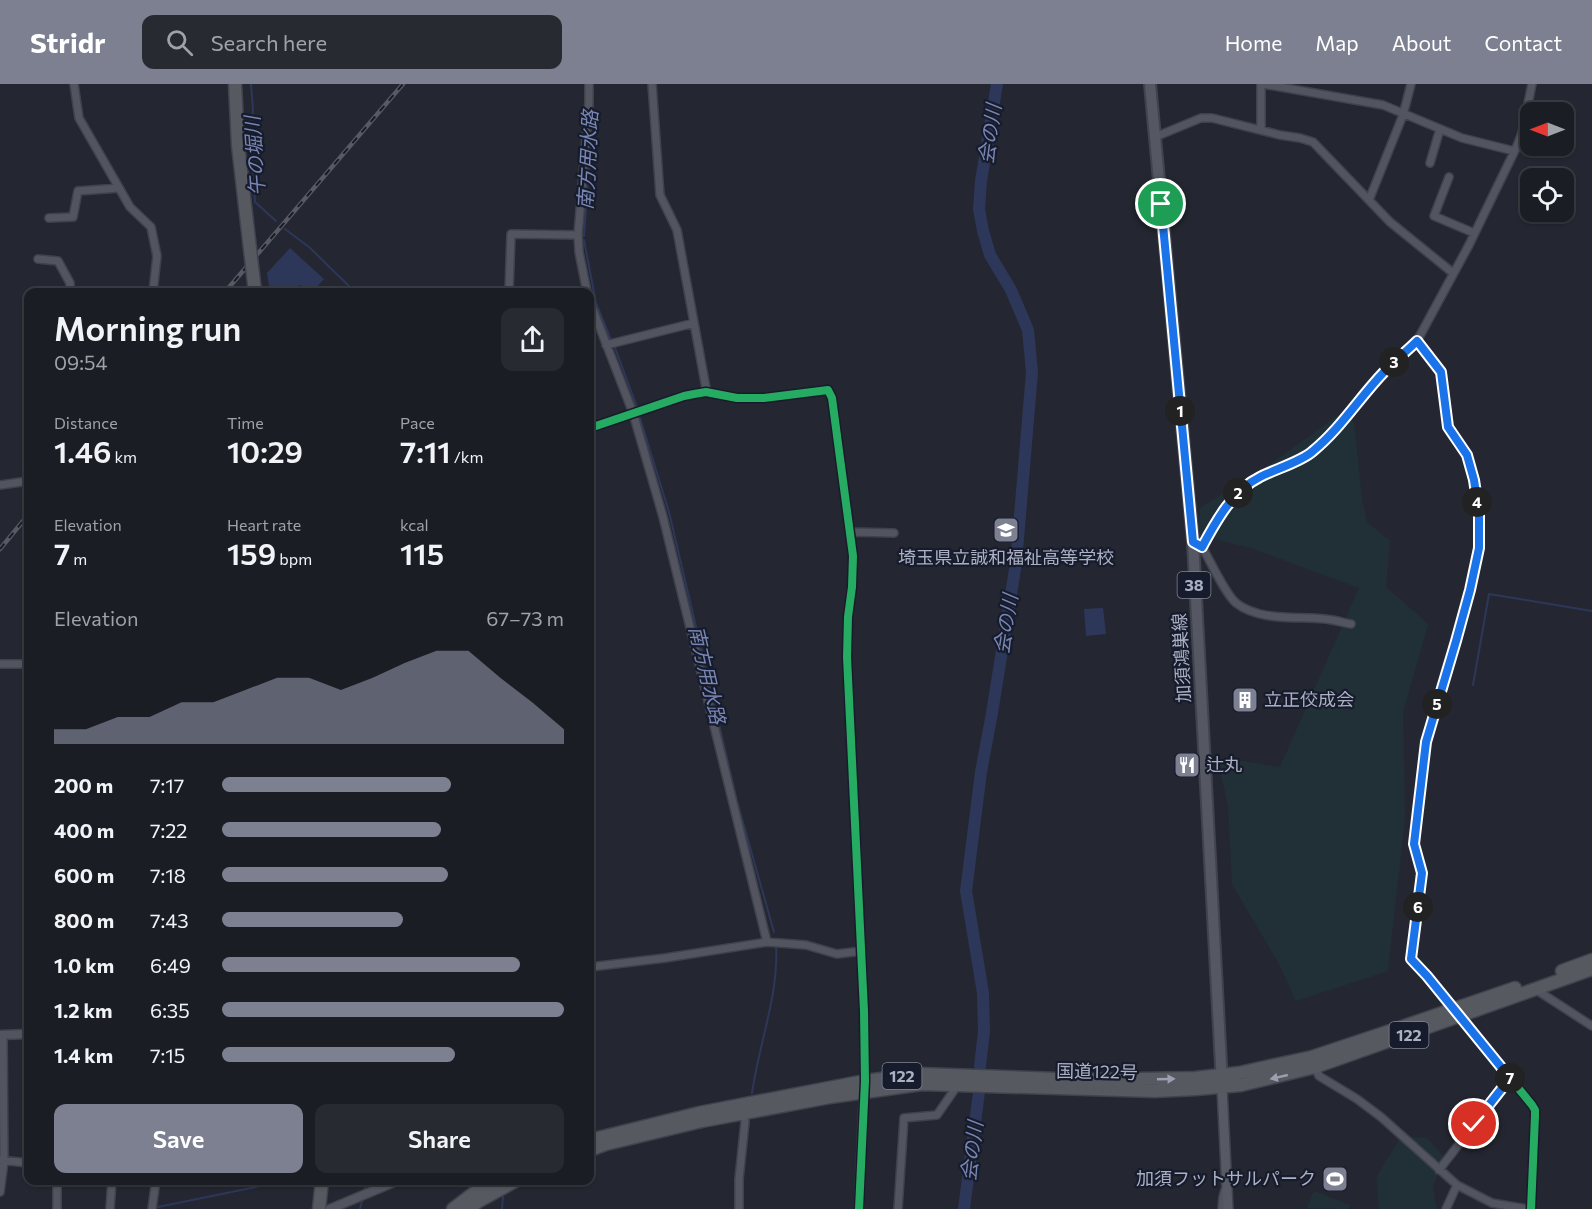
<!DOCTYPE html>
<meta charset="utf-8">
<style>
:root{--surface:#1b1d25;--page:#282a32;--text:#f1f3f6;--muted:#a0a2a7;--line:#393b42;--accent:#7c8091}
body{margin:0;font-family:Commissioner,"Noto Sans JP",sans-serif;background:var(--page);color:var(--text);height:100vh;display:flex;flex-direction:column;font-size:22px;white-space:nowrap}
*{box-sizing:border-box;margin:0}
p{font-size:20px;color:var(--muted)}
.icon{flex:none;width:33px;height:33px;fill:none;stroke:currentColor;stroke-width:2;stroke-linecap:round;stroke-linejoin:round}
.map{position:relative;flex:1;overflow:hidden}
.drawer{position:absolute;left:24px;top:204px;width:570px;height:897px;display:flex;flex-direction:column;background:var(--surface);border-radius:12px;box-shadow:0 2px 4px #0004,0 0 0 2px var(--line)}
.drawer>*{flex:none}
.needle{width:39px;rotate:270deg}
.fabs{position:absolute;left:1520px;top:18px;display:grid;gap:12px}
.fabs a{display:grid;place-items:center;width:54px;height:54px;border-radius:12px;background:var(--surface);box-shadow:0 2px 4px #0004,0 0 0 2px var(--line);font-size:30px}
.pin{position:absolute;display:grid;place-items:center;width:51px;height:51px;color:#fff;margin:-26px;border:3px solid #fff;border-radius:50%;box-shadow:0 2px 6px #0007}
.km{position:absolute;width:30px;height:30px;margin:-15px;border-radius:50%;background:#222;color:#fff;font-size:16px;line-height:30px;text-align:center}
.round{display:grid;place-items:center;flex:none;width:63px;height:63px;border-radius:12px;background:var(--page)}
.overview{display:flex;align-items:center;justify-content:space-between;height:102px;padding:0 30px}
h1{font-size:33px;font-weight:600;line-height:45px}
.metrics{display:grid;grid-template-columns:repeat(3,1fr);gap:9px;height:102px;padding:6px 30px}
.metrics div{display:grid;align-content:center}
.metrics b{font-size:30px;font-weight:600}
.metrics small{font-size:16px;font-weight:400}
.metrics p{font-size:16px}
.chart{height:168px;padding:12px 30px}
.chart p{display:flex;justify-content:space-between}
.chart svg{width:100%;height:108px;margin-top:6px;fill:var(--accent);opacity:.7}
.primary-button{display:flex;gap:12px;margin-top:auto;padding:12px 30px}
.primary-button a{flex:1;height:69px;border-radius:12px;background:var(--accent);color:#fff;font-size:24px;font-weight:600;line-height:69px;text-align:center}
.primary-button a+a{background:var(--page);color:var(--text)}
ul{padding:0 30px;list-style:none;font-size:20px}
li{display:grid;grid-template-columns:96px 72px 1fr;align-items:center;height:45px}
li i{height:15px;border-radius:8px;background:var(--accent)}
header{display:flex;align-items:center;gap:36px;box-sizing:border-box;height:84px;padding:0 30px;background:var(--accent);color:#fff}
header strong{font-size:28px}
nav{display:flex;gap:33px;margin-inline-start:auto;font-size:21px}
.search{width:420px;height:54px;background:var(--page);display:flex;align-items:center;gap:15px;box-sizing:border-box;padding:0 21px;border-radius:12px;color:var(--muted);font-size:22px}
.map>svg:first-child{display:block}
</style>
<header>
<strong>Stridr</strong>
<div class="search"><svg class="icon" aria-label="search" viewBox="0 0 24 24"><circle cx="10" cy="10" r="6"/><path d="M15 15l6 6"/></svg>Search here</div>
<nav><a>Home</a><a>Map</a><a>About</a><a>Contact</a></nav>
</header>
<div class="map">
<svg width="1592" height="1125" viewBox="0 0 1592 1125">
<rect width="100%" height="100%" fill="#242731"/>
<path fill="#213037" d="M1345 326 1354 339 1362 415 1367 438 1390 457 1386 503 1428 540 1403 628 1405 734 1388 887 1296 917 1279 880 1232 800 1228 721 1217 673 1280 683 1359 504 1251 464 1199 451 1200 424 1278 375Z
M1401 1053 1427 1054 1445 1074 1433 1102 1436 1122 1438 1125H1379L1377 1092Z
M1314 1107 1350 1121 1348 1125 1307 1124Z"/>
<path fill="#2d3759" d="M290 164 324 195 312 208H308L300 201 291 204 292 206 289 207 288 204 270 208 267 189Z
M1103 524 1106 550 1086 552 1084 525Z"/>
<g fill="none" stroke-linecap="round" stroke-linejoin="round">
<path stroke="#2d3759" stroke-width="2" d="M251 0 253 26 250 50 255 118 276 137
M285 145 309 163 355 208
M584 152 593 32V0
M584 156 596 219 611 256
M614 261 637 323
M640 334 669 428 737 717 774 848
M1473 601 1489 510 1592 527
M752 1009C759 959 779 911 776 861
M748 1044V1038
M364 1108 366 1096
M158 1123 285 1097
M360 1125 363 1113
M502 1125 503 1112"/>
<path stroke="#2d3759" stroke-width="12" d="M980 982 984 948 983 909 966 807 981 688 992 629 1016 479 1032 288 1028 246 1011 206 990 171 983 147 979 125 981 97 997 0
M964 1125 979 1008"/>
<g stroke="#40424b" stroke-width="10">
<path id="minor" d="M74 0 79 34 130 123 151 143 157 172 153 208
M652 0 660 111 677 146 706 304V308
M1261 0V45
M1263 0 1383 21 1462 54 1514 67
M1155 53 1201 34H1212L1280 51 1300 54 1313 58 1390 138 1453 189
M1430 79 1440 45
M1449 93 1434 132 1474 149
M1369 116 1403 31 1411 0
M49 134 73 133 78 107 119 104
M38 175 58 177 70 199V208
M346 207 348 208
M509 208 511 150 578 151
M587 208 579 168 578 151 589 18V0
M590 218 633 329 663 433 767 858
M1417 257 1441 288 1448 343 1467 371 1474 396 1479 429V464L1470 506 1456 557 1426 658 1414 760 1422 789 1411 875 1427 892 1532 1021 1535 1026V1032L1531 1125
M606 261 694 239
M590 344 684 312 694 310 706 308 737 314H764L828 306 832 314 853 472 852 503 848 533 847 573 864 927 865 1000
M0 401 28 397
M851 448 894 449
M1200 462 1202 463C1210 476 1225 510 1236 519 1262 539 1302 531 1332 536 1338 537 1345 539 1351 540
M1202 463 1211 447 1233 414 1243 403 1258 394 1311 369 1330 352 1383 289 1417 257 1469 161 1517 62 1522 49 1532 0
M0 580H28
M590 883 665 874 767 858 806 861 837 870 861 867
M1535 905 1592 942
M1315 983 1319 992 1357 1015 1381 1033 1457 1101 1492 1119 1527 1125
M0 1076 28 1079
M1439 1086 1510 994
M57 1096V1125
M0 1108 4 1077 3 951
M110 1125 112 1096
M152 1125 156 1096
M739 1125V1095L745 1038 744 1029
M898 1125 904 1034 937 1031 957 1002
M1222 1125 1223 1113 1225 1106
M1446 1125 1457 1101"/>
</g>
<g stroke="#40424b" stroke-width="11">
<path id="tertiary" d="M0 951 28 950
M330 1125 399 1096
M859 1125 864 1008"/>
</g>
<g stroke="#40424b" stroke-width="12">
<path id="secondary" d="M1222 1004 1228 1125"/>
</g>
<g stroke="#41444e" stroke-width="14">
<path id="primary" d="M1150 0 1193 458 1222 999"/>
</g>
<g stroke="#40434e" stroke-width="15">
<path id="trunk" d="M235 0 238 61
M1562 887 1592 876
M590 1056 699 1029 865 997 921 990 1085 996 1195 994 1239 989 1312 973 1390 947 1515 904
M590 1066 606 1060 702 1037 830 1013 922 1000 1155 1007 1196 1005 1241 1001 1315 983 1592 885
M319 1125 322 1096
M453 1125 474 1109 497 1096
M468 1125 479 1117 517 1096"/>
</g>
<use href="#minor" stroke="#525560" stroke-width="7"/>
<use href="#tertiary" stroke="#525560" stroke-width="8"/>
<use href="#secondary" stroke="#575a65" stroke-width="9"/>
<use href="#primary" stroke="#555862" stroke-width="10"/>
<use href="#trunk" stroke="#565960" stroke-width="12"/>
<g stroke="#575a63" stroke-width="4.5">
<path id="rail" d="M225 208 403 0
M0 465 28 431"/>
</g>
<use href="#rail" stroke="#171c2c" stroke-width="2" stroke-dasharray="7" stroke-linecap="butt"/>
<g stroke="#40434e" stroke-width="15" stroke-linecap="butt">
<path id="trunk-bridge" d="M238 61 255 208"/>
</g>
<use href="#trunk-bridge" stroke="#565960" stroke-width="12"/>
<g stroke="#171c2c" stroke-width="11">
<path id="cycleway" d="M1417 257 1441 288 1448 343 1467 371 1474 396 1479 429V464L1470 506 1456 557 1426 658 1414 760 1422 789 1411 875 1427 892 1532 1021 1535 1026V1032L1531 1125
M590 344 684 312 694 310 706 308 737 314H764L828 306 832 314 853 472 852 503 848 533 847 573 864 927 865 997 859 1125"/>
</g>
<use href="#cycleway" stroke="#26ab63" stroke-width="8"/>
</g>
<defs><path id="oneway-solid" d="M-6-.8H1V-3.2L6.5 0L1 3.2V.8H-6Z" transform="scale(1.5)"/></defs>
<g fill="#9a9fb1">
<use href="#oneway-solid" transform="translate(1279 993) rotate(167)"/>
<use href="#oneway-solid" transform="translate(1166 995) rotate(-2)"/>
</g>
<g fill="none" stroke-linecap="round" stroke-linejoin="round">
<g stroke="#fff" stroke-width="12">
<path id="route" d="M1161 120 1193 458 1202 463C1216 437 1233 406 1260 393 1275 385 1301 378 1313 367 1341 344 1359 314 1384 288 1394 277 1406 268 1417 257L1441 288 1448 343 1467 371 1474 396 1479 429V464L1470 506 1456 557 1426 658 1414 760 1422 789 1411 875 1427 892 1510 994 1474 1040"/>
</g>
<use href="#route" stroke="#1a73e8" stroke-width="8"/>
</g>
<defs>
<g id="school-square" transform="scale(1.35)"><rect x="-9" y="-9" width="18" height="18" rx="4" fill="#7c8091" stroke="#171c2c"/><path d="M0-5L7-2L0 1L-7-2ZM-4 1L0 2.5L4 1V4Q0 6-4 4Z" fill="#fff"/></g>
<g id="building-square" transform="scale(1.35)"><rect x="-9" y="-9" width="18" height="18" rx="4" fill="#7c8091" stroke="#171c2c"/><path d="M-4-6H4V6H1V3H-1V6H-4ZM-2.5-4.3h1.7v1.8h-1.7ZM.8-4.3h1.7v1.8H.8ZM-2.5-1h1.7V.8h-1.7ZM.8-1h1.7V.8H.8Z" fill="#fff"/></g>
<g id="restaurant-square" transform="scale(1.35)"><rect x="-9" y="-9" width="18" height="18" rx="4" fill="#7c8091" stroke="#171c2c"/><path d="M-5-6h1v4h1v-4h1v4h1v-4h1v5L-1.5 .5V6h-2V.5L-5-1ZM5-6V6H3V1.5H1.5Q1.5-4 5-6Z" fill="#fff"/></g>
<g id="stadium-square" transform="scale(1.35)"><rect x="-9" y="-9" width="18" height="18" rx="4" fill="#7c8091" stroke="#171c2c"/><path d="M0-5a6.5 5 0 1 0 0 10a6.5 5 0 1 0 0-10ZM-3.5-1.8h7v3.6h-7Z" fill="#fff"/></g>
</defs>
<g fill-rule="evenodd">
<use href="#school-square" x="1006" y="446"/>
<use href="#building-square" x="1245" y="616"/>
<use href="#restaurant-square" x="1187" y="681"/>
<use href="#stadium-square" x="1335" y="1095"/>
</g>
<g text-anchor="middle" stroke-width="4.5" stroke-linejoin="round" paint-order="stroke">
<g fill="#171c2c" stroke="#7f8497" stroke-width="1.5">
<rect x="1177.5" y="488" width="33" height="26" rx="4.5"/>
<rect x="1389.5" y="938" width="39" height="26" rx="4.5"/>
<rect x="882.5" y="979" width="39" height="26" rx="4.5"/>
</g>
<g font-size="16" font-weight="bold" fill="#abb0c5">
<text x="1194" y="507">38</text>
<text x="1409" y="957">122</text>
<text x="902" y="998">122</text>
</g>
<g font-size="18" fill="#abb0c5" stroke="#171c2c" text-anchor="start">
<text x="1006" y="480" text-anchor="middle">埼玉県立誠和福祉高等学校</text>
<text x="1264" y="622">立正佼成会</text>
<text x="1206" y="687">辻丸</text>
<text x="1316" y="1101" text-anchor="end">加須フットサルパーク</text>
</g>
<g font-size="18" fill="#abb0c5" stroke="#171c2c">
<text transform="translate(1182 574) rotate(-93)" y="6">加須鴻巣線</text>
<text transform="translate(1097 988) rotate(1)" y="6">国道122号</text>
</g>
<g font-size="20" font-style="italic" fill="#7986b4" stroke="#171c2c">
<text transform="translate(990 50) rotate(-82)" y="7">会の川</text>
<text transform="translate(255 72) rotate(-94)" y="7">午の堀川</text>
<text transform="translate(588 76) rotate(-87)" y="7">南方用水路</text>
<text transform="translate(1006 540) rotate(-81)" y="7">会の川</text>
<text transform="translate(707 591) rotate(77)" y="7">南方用水路</text>
<text transform="translate(972 1067) rotate(-83)" y="7">会の川</text>
</g>
</g>
</svg>
<div class="fabs">
<a><svg class="needle" viewBox="-14 -14 28 28"><path d="M0-13l5 13h-10z" fill="#e53935"/><path d="M0 13l5-13h-10z" fill="#a0a2a7"/></svg></a>
<a><svg class="icon" aria-label="locate" viewBox="0 0 24 24"><circle cx="12" cy="12" r="6"/><path d="M12 2v4M12 18v4M2 12h4M18 12h4"/></svg></a>
</div>
<div class="pin" style="left:1161px;top:120px;background:#1e9e55"><svg class="icon" aria-label="arrive" viewBox="0 0 24 24"><path d="M6 21V4h12l-3 4 3 4H6"/></svg></div>
<div class="pin" style="left:1474px;top:1040px;background:#d93025"><svg class="icon" aria-label="check" viewBox="0 0 24 24"><path d="M5 12l5 5 9-10"/></svg></div>
<b class="km" style="left:1180px;top:327px">1</b>
<b class="km" style="left:1238px;top:409px">2</b>
<b class="km" style="left:1394px;top:278px">3</b>
<b class="km" style="left:1477px;top:418px">4</b>
<b class="km" style="left:1437px;top:620px">5</b>
<b class="km" style="left:1418px;top:823px">6</b>
<b class="km" style="left:1510px;top:994px">7</b>
<section class="drawer">
<div class="overview"><div><h1>Morning run</h1><p>09:54</p></div><a class="round"><svg class="icon" aria-label="share" viewBox="0 0 24 24"><path d="M12 15V3M7 8l5-5 5 5M5 13v7h14v-7"/></svg></a></div>
<div class="metrics">
<div><p>Distance</p><b>1.46<small> km</small></b></div>
<div><p>Time</p><b>10:29</b></div>
<div><p>Pace</p><b>7:11<small> /km</small></b></div>
</div>
<div class="metrics">
<div><p>Elevation</p><b>7<small> m</small></b></div>
<div><p>Heart rate</p><b>159<small> bpm</small></b></div>
<div><p>kcal</p><b>115</b></div>
</div>
<div class="chart"><p><span>Elevation</span>67–73 m</p>
<svg viewBox="0 0 160 44" preserveAspectRatio="none"><path d="M0 44V38L10 38L20 33L30 33L40 27L50 27L60 22L70 17L80 17L90 22L100 17L110 11L120 6L130 6L140 17L150 27L160 38V44z"/></svg>
</div>
<ul>
<li><b>200 m</b>7:17<i style="width:67%"></i></li>
<li><b>400 m</b>7:22<i style="width:64%"></i></li>
<li><b>600 m</b>7:18<i style="width:66%"></i></li>
<li><b>800 m</b>7:43<i style="width:53%"></i></li>
<li><b>1.0 km</b>6:49<i style="width:87%"></i></li>
<li><b>1.2 km</b>6:35<i style="width:100%"></i></li>
<li><b>1.4 km</b>7:15<i style="width:68%"></i></li>
</ul>
<div class="primary-button"><a>Save</a><a>Share</a></div>
</section>
</div>
